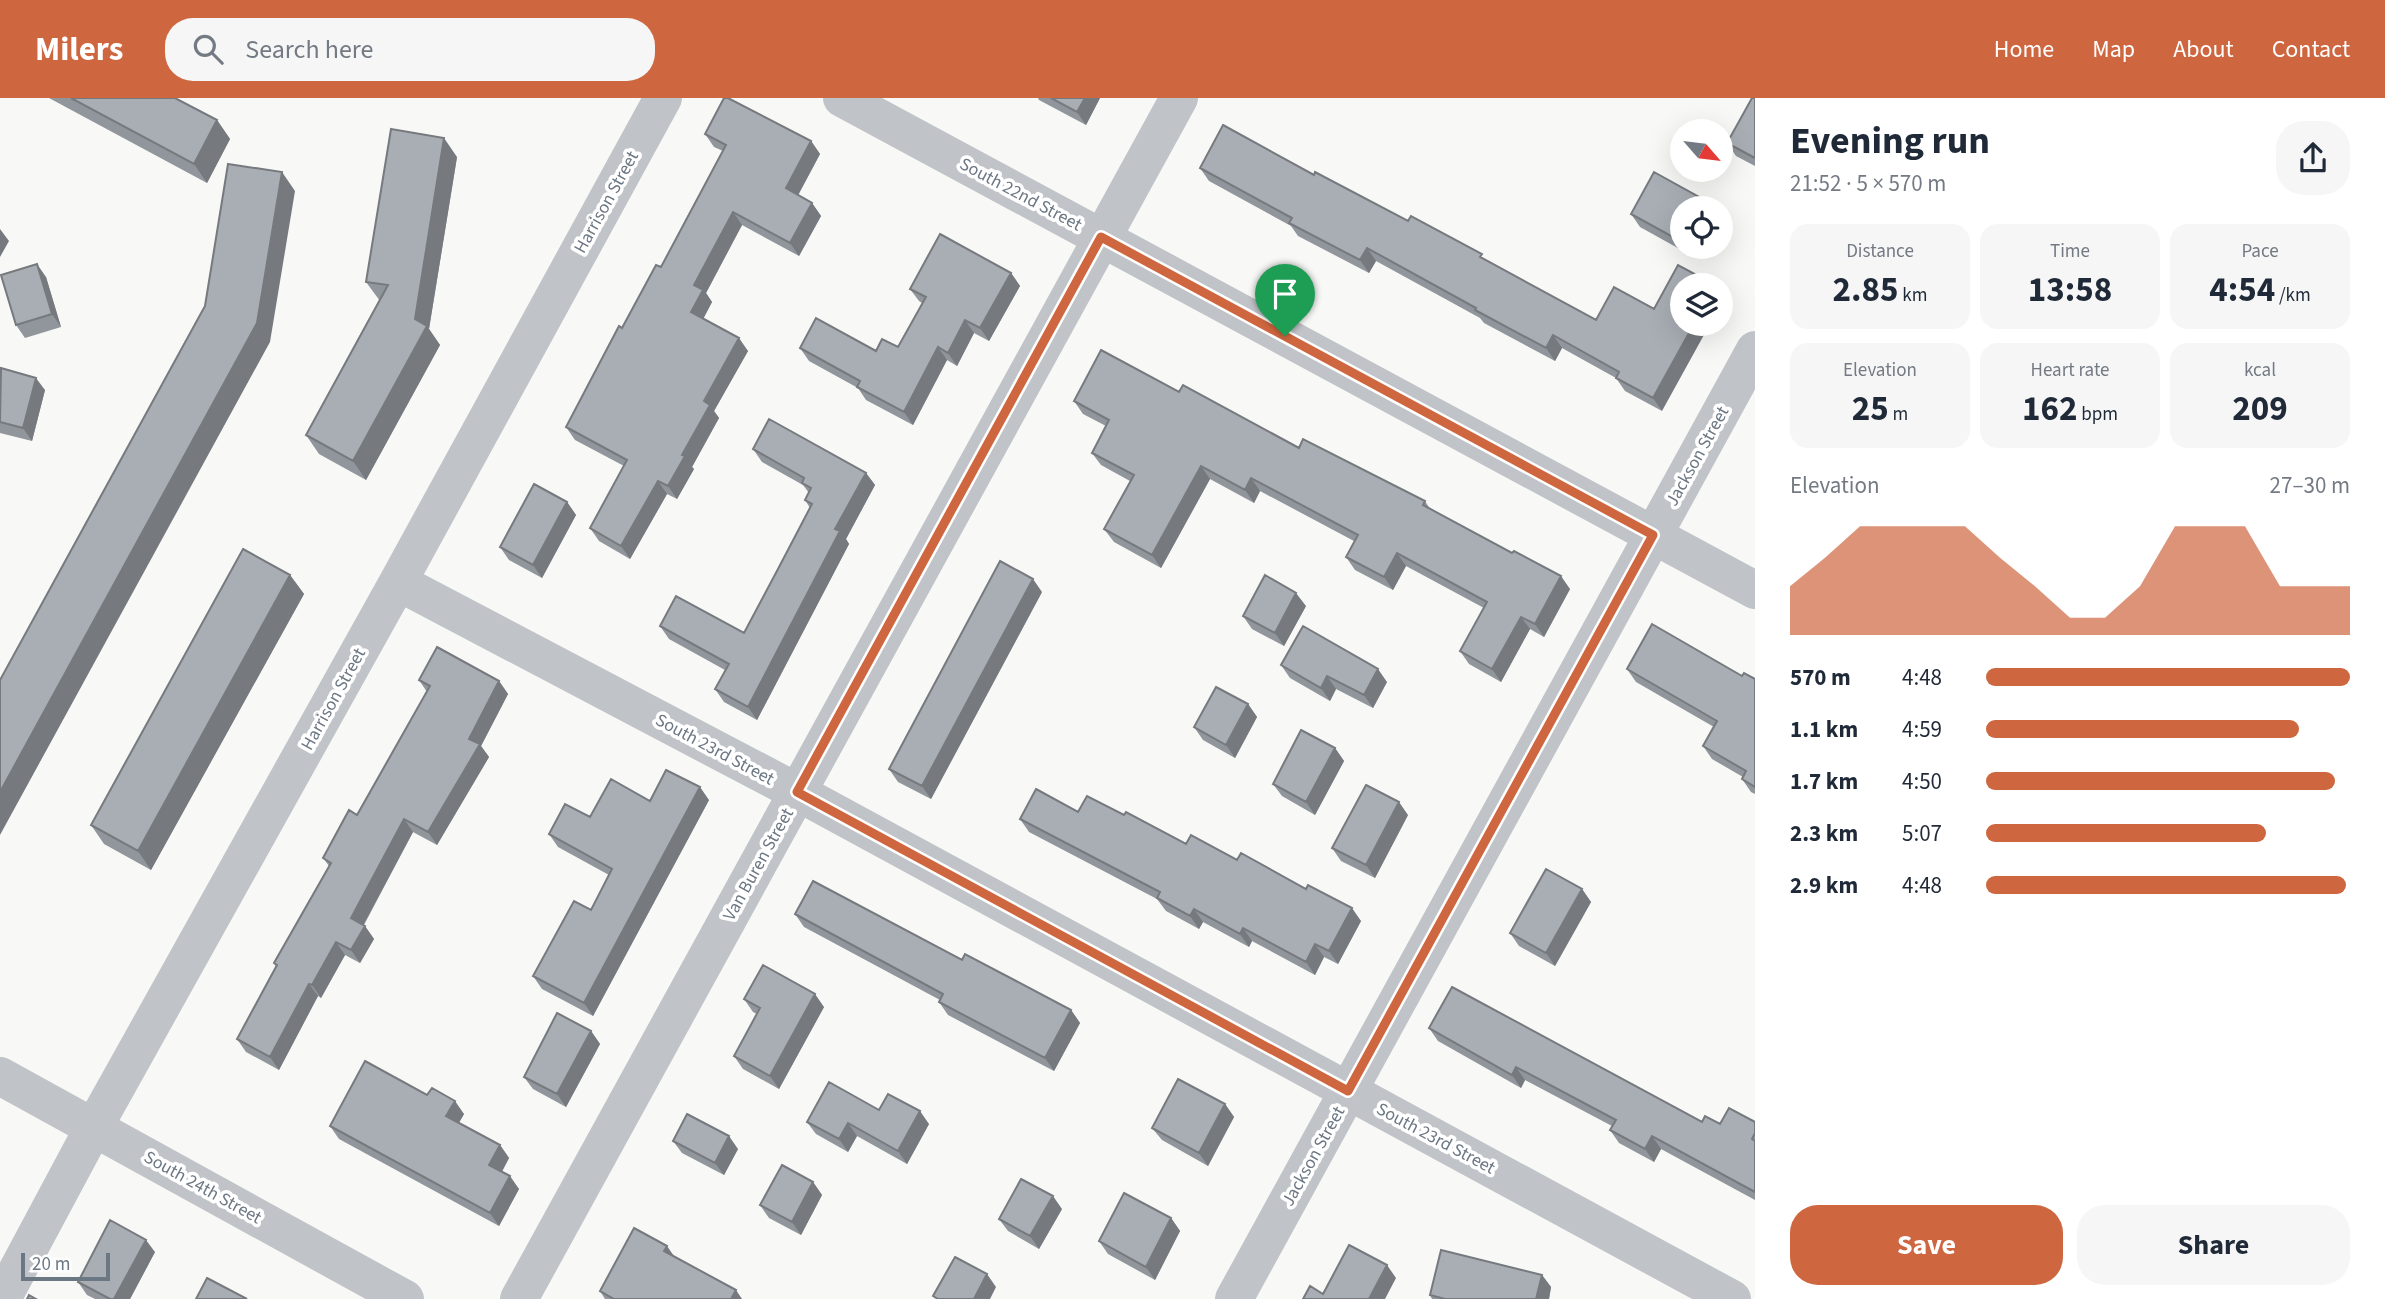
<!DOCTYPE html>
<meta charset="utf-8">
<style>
:root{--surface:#fff;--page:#f6f6f7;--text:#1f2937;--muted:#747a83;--accent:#ce663f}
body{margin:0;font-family:"Source Sans 3",sans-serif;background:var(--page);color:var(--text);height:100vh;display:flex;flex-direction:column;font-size:26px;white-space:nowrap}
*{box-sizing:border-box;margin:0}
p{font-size:23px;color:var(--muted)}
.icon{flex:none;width:38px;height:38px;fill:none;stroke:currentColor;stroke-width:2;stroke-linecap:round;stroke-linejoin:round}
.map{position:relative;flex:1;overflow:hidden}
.details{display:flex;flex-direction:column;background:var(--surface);width:630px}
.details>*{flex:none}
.needle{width:46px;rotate:118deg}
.tools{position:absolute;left:1670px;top:21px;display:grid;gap:14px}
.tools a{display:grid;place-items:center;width:63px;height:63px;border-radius:50%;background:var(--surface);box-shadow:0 7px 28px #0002;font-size:35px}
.scale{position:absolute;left:21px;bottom:18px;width:89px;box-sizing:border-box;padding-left:7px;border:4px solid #6b7783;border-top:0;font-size:19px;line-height:24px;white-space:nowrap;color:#6b7783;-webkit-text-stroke:5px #fff;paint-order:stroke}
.pin{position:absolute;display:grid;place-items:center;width:60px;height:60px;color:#fff;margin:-72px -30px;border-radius:50% 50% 50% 0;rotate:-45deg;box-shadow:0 0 7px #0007}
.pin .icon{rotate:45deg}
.round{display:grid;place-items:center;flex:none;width:74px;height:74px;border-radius:28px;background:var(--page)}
.summary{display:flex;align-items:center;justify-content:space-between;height:119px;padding:0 35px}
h1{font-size:38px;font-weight:700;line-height:52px}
.stats{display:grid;grid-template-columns:repeat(3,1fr);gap:10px;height:119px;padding:7px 35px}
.stats div{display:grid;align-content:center;border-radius:18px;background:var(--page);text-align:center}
.stats b{font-size:35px;font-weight:700}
.stats small{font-size:19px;font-weight:400}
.stats p{font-size:19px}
.chart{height:196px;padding:14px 35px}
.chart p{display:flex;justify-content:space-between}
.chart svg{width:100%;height:126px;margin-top:7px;fill:var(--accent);opacity:.7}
.primary-button{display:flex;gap:14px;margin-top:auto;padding:14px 35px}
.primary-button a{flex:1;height:80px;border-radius:28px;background:var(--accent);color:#fff;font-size:28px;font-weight:700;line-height:80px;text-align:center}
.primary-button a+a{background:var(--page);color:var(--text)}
ul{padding:0 35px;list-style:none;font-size:23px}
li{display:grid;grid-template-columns:112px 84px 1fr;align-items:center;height:52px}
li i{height:18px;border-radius:9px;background:var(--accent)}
header{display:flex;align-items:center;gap:42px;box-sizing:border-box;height:98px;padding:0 35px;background:var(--accent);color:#fff}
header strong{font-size:33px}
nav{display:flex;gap:38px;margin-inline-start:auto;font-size:24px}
.search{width:490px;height:63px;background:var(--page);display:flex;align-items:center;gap:18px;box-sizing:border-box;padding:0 24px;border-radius:28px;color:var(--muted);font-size:26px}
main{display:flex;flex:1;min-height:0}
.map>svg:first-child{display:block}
</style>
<header>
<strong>Milers</strong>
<div class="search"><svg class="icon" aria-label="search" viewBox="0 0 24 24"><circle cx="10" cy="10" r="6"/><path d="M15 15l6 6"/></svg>Search here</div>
<nav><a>Home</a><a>Map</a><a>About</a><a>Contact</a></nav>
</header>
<main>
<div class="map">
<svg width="1755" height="1201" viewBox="0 0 1755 1201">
<rect width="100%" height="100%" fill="#f8f8f6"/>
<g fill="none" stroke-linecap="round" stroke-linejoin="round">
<path stroke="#c0c3c7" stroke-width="38" d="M842 0 1755 492
M398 484 797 694 1732 1201
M0 978 405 1201
M2 1201 94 1029 398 484 663 0
M519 1201 1179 0
M1234 1201 1755 252"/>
</g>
<path fill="#90969b" d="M49 0H175L217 22 230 41 207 85Z
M1038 0H1100L1086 27 1039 2Z
M1755 0V68L1736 58 1727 45Z
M705 36 811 43 820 56 798 97 812 105 821 118 799 158 742 127 706 195 712 204 703 221 748 253 714 313 719 320 692 369 694 371 677 401 667 396 630 461 599 443 590 430 624 368 575 342 566 329 622 230 661 169 723 53 714 49Z
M457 59 429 231 440 247 366 382 319 356 306 337 380 203 366 184Z
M1200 70 1314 77 1486 162 1596 222 1614 189 1662 313 1625 293 1616 280 1562 250 1555 263 1484 225 1480 220 1376 163 1369 175 1298 138 1291 128 1209 83Z
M1708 104 1713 110H1682V149H1699L1694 159 1640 129 1631 116Z
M1011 175 1020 188 989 243 974 235 957 268 947 262 913 327 866 302 858 290 809 263 800 250 876 253 898 249 922 205 919 203 910 191Z
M46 179 61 229 25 240 16 227Z
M0 272 45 292 32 343 0 335Z
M1179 294 1299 350 1425 403 1430 411 1570 491 1544 539 1530 531 1501 584 1469 566 1460 553 1484 510 1406 468 1393 492 1355 472 1346 459 1354 443 1260 393 1254 405 1210 381 1161 470 1114 444 1104 431 1130 383 1101 367 1092 355 1106 328 1083 316 1074 303Z
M753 351 866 375 875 387 846 441 849 446 757 622 724 604 715 591 725 572 669 541 660 528 744 535 810 410 805 402 809 395 803 387 762 364Z
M567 404 576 417 542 480 509 462 500 449Z
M290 477 304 496 151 772 104 746 91 727Z
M1042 494 931 701 898 684 889 671Z
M1306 508 1284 548 1252 531 1243 518Z
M1281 567 1387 584 1373 610 1336 591 1330 603 1290 580Z
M1627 571 1742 578 1755 581V696L1751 694 1742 681 1743 679 1712 661 1703 648 1714 629 1636 584Z
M419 582 499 583 508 596 481 648 489 659 437 747 413 734 364 827 374 841 360 865 345 857 321 900 318 898 279 972 246 954 237 941 276 869 274 865 329 768 323 760 357 717 427 594Z
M1248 606 1257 619 1235 660 1203 642 1194 629Z
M1335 650 1344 663 1315 717 1282 698 1273 686Z
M709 702 593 918 542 891 533 878 591 812 609 777 558 749 549 736 590 719 650 703Z
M1078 714 1124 717 1186 746 1237 762 1361 823 1338 866 1324 859 1315 877 1252 843 1249 849 1203 824 1199 831 1166 813 1157 801 1029 734 1020 721Z
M1408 717 1375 780 1341 763 1332 750Z
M1582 791 1591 804 1555 868 1519 848 1510 835Z
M795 816 962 862 1071 912 1080 925 1054 973 948 917 939 904 940 902 804 829Z
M744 901 824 909 779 991 743 971 734 958 757 916 753 914Z
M1429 930 1702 1024 1720 1026 1755 1024V1102L1661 1051 1654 1064 1619 1045 1610 1032 1612 1028 1525 982 1521 990 1438 943Z
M591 933 600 946 566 1009 533 991 524 979Z
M427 997 464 1016 459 1025 500 1047 509 1060 502 1074 519 1091 499 1128 339 1041 330 1028Z
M1225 1006 1234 1019 1208 1068 1162 1042 1152 1030Z
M807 1024 929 1026 907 1066 857 1038 848 1054 816 1036Z
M673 1043 738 1051 724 1077 682 1055Z
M813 1084 822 1097 801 1137 769 1120 760 1107Z
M1062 1111 1039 1151 1008 1133 999 1121Z
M1171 1120 1180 1133 1155 1182 1108 1156 1099 1143Z
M155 1154 130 1201H95L87 1197 78 1184Z
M674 1159 742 1201H605L600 1193Z
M1542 1177 1551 1189 1549 1201H1432L1430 1197Z"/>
<path fill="#767a7e" d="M1085 0H1100L1086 27 1077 14Z
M217 22 230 41 207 85 194 66Z
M444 40 457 59 429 231 440 247 366 382 353 363 415 221Z
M811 43 820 56 795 103 786 90Z
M282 74 295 93 270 244 0 737V694Z
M1708 104 1713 110H1705Z
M812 105 821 118 799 158 790 145Z
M733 114 742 127 706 195 712 204 700 227 691 214 694 187Z
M0 131 9 143 0 159Z
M1687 149H1699L1694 159Z
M1367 150 1376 163 1369 175 1360 162Z
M37 166 46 179 61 229 52 216Z
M1011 175 1020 188 989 243 980 230Z
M1720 195 1724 200 1720 208Z
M965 222 974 235 957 268 948 255Z
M1694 226H1710L1662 313 1653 300Z
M1553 237 1562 250 1555 263 1546 250Z
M739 240 748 253 714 313 719 320 692 369 694 371 677 401 668 388 704 303Z
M938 249 947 262 913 327 904 314Z
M36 280 45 292 32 343 23 330Z
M1201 368 1210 381 1161 470 1152 457Z
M866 375 875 387 846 441 849 446 757 622 748 609 835 431Z
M1251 380 1260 393 1254 405 1245 392Z
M658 383 667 396 630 461 621 448Z
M567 404 576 417 542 480 533 467Z
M1397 455 1406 468 1393 492 1384 479Z
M290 477 304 496 151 772 138 753Z
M1561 478 1570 491 1544 539 1535 526Z
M1033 481 1042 494 931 701 922 688Z
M1296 495 1306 508 1284 548 1275 535Z
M1521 519 1530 531 1501 584 1492 571Z
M1378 571 1387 584 1373 610 1364 597Z
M1327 578 1336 591 1330 603 1321 590Z
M499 583 508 596 481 648 489 659 437 747 428 734 469 641Z
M1248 606 1257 619 1235 660 1226 647Z
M1335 650 1344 663 1315 717 1306 704Z
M700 689 709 702 593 918 584 905Z
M1399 704 1408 717 1375 780 1366 767Z
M404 721 413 734 360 833 351 820Z
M1582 791 1591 804 1555 868 1546 855Z
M1352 810 1361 823 1338 866 1329 853Z
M1194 811 1203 824 1199 831 1190 818Z
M365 828 374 841 360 865 351 852Z
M1243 830 1252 843 1249 849 1240 836Z
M336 844 345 857 321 900 312 887Z
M1315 846 1324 859 1315 877 1306 864Z
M309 886 318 898 279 972 270 959Z
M815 896 824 909 779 991 770 978Z
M1071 912 1080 925 1054 973 1045 960Z
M591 933 600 946 566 1009 557 996Z
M1516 969 1525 982 1521 990 1512 977Z
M455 1003 464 1016 455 1031 446 1018Z
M1225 1006 1234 1019 1208 1068 1199 1055Z
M920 1013 929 1026 907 1066 898 1053Z
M848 1025 857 1038 848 1054 839 1041Z
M729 1038 738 1051 724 1077 715 1065Z
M1652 1038 1661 1051 1654 1064 1645 1051Z
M500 1047 509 1060 498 1080 489 1067Z
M510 1078 519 1091 499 1128 490 1115Z
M813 1084 822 1097 801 1137 792 1124Z
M1053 1098 1062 1111 1039 1151 1030 1138Z
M1171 1120 1180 1133 1155 1182 1146 1169Z
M146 1142 155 1154 130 1201H114Z
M667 1148 676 1161 664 1153Z
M1387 1167 1396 1180 1385 1201H1369Z
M987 1176 996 1189 990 1201H974Z
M1542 1177 1551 1189 1549 1201H1536Z
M736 1192 742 1201H731Z"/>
<path fill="#a8aeb4" stroke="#767a7e" stroke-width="2" d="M71 0H175L217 22 194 66Z
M724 0H728L811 43 786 90 812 105 790 145 733 114 694 187 703 192 691 214 739 240 704 303 710 307 682 357 685 358 668 388 658 383 621 448 590 430 627 362 566 329 619 228 622 230 656 167 661 169 726 47 705 36Z
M1051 0H1085L1077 14Z
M1752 0H1755V60L1727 45Z
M1223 27 1314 77 1315 74 1408 123 1411 118 1482 156 1480 159 1596 222 1614 189 1654 211 1678 167 1715 187H1682V226H1694L1653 300 1616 280 1619 274 1553 237 1546 250 1475 212 1476 210 1367 150 1360 162 1289 125 1292 120 1200 70Z
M391 31 444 40 415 221 427 228 353 363 306 337 388 187 366 184Z
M228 66 282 74 257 225 0 694V582L205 208Z
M1654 74 1708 104 1705 110H1682V144L1631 116Z
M940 136 1011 175 980 230 965 222 948 255 938 249 904 314 857 289 860 283 800 250 816 220 876 253 882 241 898 249 926 199 910 191Z
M37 166 52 216 16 227 1 177Z
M1101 252 1179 294 1183 287 1299 350 1303 341 1425 403 1423 407 1512 455 1514 453 1561 478 1535 526 1521 519 1492 571 1460 553 1487 504 1397 455 1384 479 1346 459 1358 437 1251 380 1245 392 1201 368 1152 457 1104 431 1134 377 1092 355 1109 322 1074 303Z
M1 270 36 280 23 330 0 324Z
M769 321 866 375 835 431 840 433 748 609 715 591 729 566 660 528 676 498 744 535 778 471 812 406 805 402 811 390 802 385 804 380 753 351Z
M534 386 567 404 533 467 500 449Z
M243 451 290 477 138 753 91 727Z
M1000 463 1033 481 922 688 889 671Z
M1265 477 1296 495 1275 535 1243 518Z
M1652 526 1742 578 1744 575 1755 581V689L1742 681 1746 673 1703 648 1717 623 1627 571Z
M1303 528 1378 571 1364 597 1327 578 1321 590 1281 567Z
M437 549 499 583 469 641 480 646 428 734 404 721 351 820 365 828 351 852 336 844 312 887 309 886 270 959 237 941 277 867 274 865 331 765 323 760 349 712 357 717 430 588 419 582Z
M1216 589 1248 606 1226 647 1194 629Z
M1301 632 1335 650 1306 704 1273 686Z
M666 672 700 689 584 905 533 878 574 803 591 812 612 771 549 736 565 706 590 719 611 681 650 703Z
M1366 687 1399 704 1366 767 1332 750Z
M1036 691 1078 714 1087 698 1124 717 1126 714 1186 746 1191 737 1237 762 1241 755 1306 791 1308 787 1352 810 1329 853 1315 846 1306 864 1243 830 1240 836 1194 811 1190 818 1157 800 1160 794 1020 721Z
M1546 771 1582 791 1546 855 1510 835Z
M813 783 962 862 965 856 1071 912 1045 960 939 904 943 896 795 816Z
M763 867 815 896 770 978 734 958 760 910 744 901Z
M1452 889 1702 1024 1705 1018 1720 1026 1729 1010 1755 1024V1035L1752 1041 1755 1043V1094L1652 1038 1645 1051 1610 1032 1616 1022 1516 969 1512 977 1429 930Z
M557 915 591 933 557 996 524 979Z
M365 963 427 997 432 990 455 1003 446 1018 500 1047 489 1067 510 1078 490 1115 330 1028Z
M1178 981 1225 1006 1199 1055 1152 1030Z
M829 984 879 1012 888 996 920 1013 898 1053 848 1025 839 1041 807 1024Z
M687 1016 729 1038 715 1065 673 1043Z
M782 1067 813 1084 792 1124 760 1107Z
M1021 1081 1053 1098 1030 1138 999 1121Z
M1124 1095 1171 1120 1146 1169 1099 1143Z
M110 1122 146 1142 114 1201H110L78 1184Z
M634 1130 667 1148 664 1153 736 1192 731 1201H614L600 1193Z
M1349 1147 1387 1167 1369 1201H1303L1310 1188 1323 1196Z
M1441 1152 1542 1177 1536 1201H1445L1430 1197Z
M955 1159 987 1176 974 1201H938L933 1198Z
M207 1180 247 1201H196Z
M29 1197 36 1201H27Z"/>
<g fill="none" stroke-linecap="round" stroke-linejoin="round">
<g stroke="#fff" stroke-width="14">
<path id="route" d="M1101 139 1653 437 1348 993 797 694Z"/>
</g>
<use href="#route" stroke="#ce663f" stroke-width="9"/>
</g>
<g text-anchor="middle" stroke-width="7" stroke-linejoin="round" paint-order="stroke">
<g font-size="18" fill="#6b7783" stroke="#fff">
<text transform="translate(1021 96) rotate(28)" y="6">South 22nd Street</text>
<text transform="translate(606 104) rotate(-61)" y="6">Harrison Street</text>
<text transform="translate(1697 358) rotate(-61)" y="6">Jackson Street</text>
<text transform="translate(333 601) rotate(-61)" y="6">Harrison Street</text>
<text transform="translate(715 651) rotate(28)" y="6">South 23rd Street</text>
<text transform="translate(758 766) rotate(-61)" y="6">Van Buren Street</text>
<text transform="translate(1436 1040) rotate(28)" y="6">South 23rd Street</text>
<text transform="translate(1313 1058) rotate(-61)" y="6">Jackson Street</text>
<text transform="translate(203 1089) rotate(29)" y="6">South 24th Street</text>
</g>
</g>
</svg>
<div class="tools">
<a><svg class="needle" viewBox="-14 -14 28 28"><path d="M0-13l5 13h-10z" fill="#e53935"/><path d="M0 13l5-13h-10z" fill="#747a83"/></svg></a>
<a><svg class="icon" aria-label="locate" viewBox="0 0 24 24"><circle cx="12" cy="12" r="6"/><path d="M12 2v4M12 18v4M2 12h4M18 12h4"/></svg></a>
<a><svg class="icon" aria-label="layers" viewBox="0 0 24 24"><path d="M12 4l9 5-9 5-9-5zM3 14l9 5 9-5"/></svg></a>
</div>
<div class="scale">20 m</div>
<div class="pin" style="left:1285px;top:238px;background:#1e9e55"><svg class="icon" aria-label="arrive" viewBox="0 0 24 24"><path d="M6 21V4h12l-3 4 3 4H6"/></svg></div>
</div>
<section class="details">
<div class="summary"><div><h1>Evening run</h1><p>21:52 · 5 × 570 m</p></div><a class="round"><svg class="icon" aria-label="share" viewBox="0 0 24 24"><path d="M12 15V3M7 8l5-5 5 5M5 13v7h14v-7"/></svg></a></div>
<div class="stats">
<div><p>Distance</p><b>2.85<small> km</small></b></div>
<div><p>Time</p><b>13:58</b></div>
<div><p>Pace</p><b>4:54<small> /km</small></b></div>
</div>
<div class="stats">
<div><p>Elevation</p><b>25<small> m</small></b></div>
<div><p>Heart rate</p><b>162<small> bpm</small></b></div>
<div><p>kcal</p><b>209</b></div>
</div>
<div class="chart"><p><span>Elevation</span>27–30 m</p>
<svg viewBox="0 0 160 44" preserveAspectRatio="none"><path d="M0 44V27L10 17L20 6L30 6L40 6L50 6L60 17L70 27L80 38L90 38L100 27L110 6L120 6L130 6L140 27L150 27L160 27V44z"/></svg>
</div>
<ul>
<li><b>570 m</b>4:48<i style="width:100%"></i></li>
<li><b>1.1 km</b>4:59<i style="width:86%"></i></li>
<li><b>1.7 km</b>4:50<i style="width:96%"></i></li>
<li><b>2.3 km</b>5:07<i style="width:77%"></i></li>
<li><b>2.9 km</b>4:48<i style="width:99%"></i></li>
</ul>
<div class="primary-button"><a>Save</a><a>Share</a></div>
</section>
</main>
